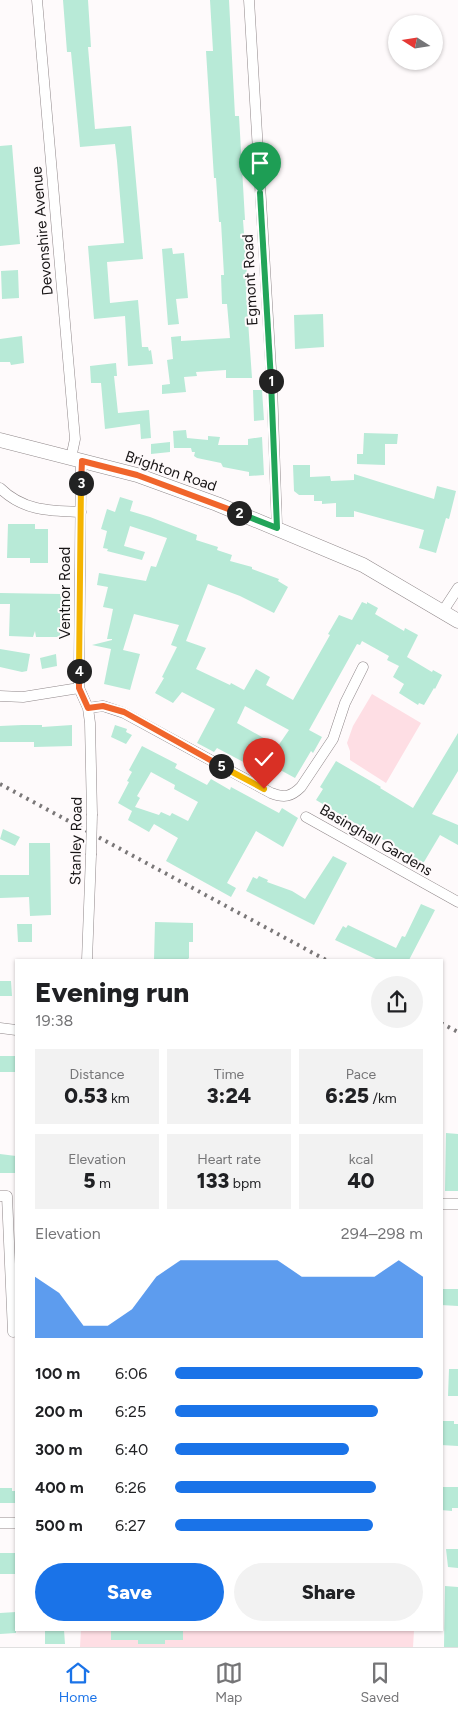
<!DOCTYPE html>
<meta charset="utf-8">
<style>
:root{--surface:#fff;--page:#f2f2f2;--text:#202124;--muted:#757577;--line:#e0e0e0;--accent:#1a73e8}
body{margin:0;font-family:Figtree,sans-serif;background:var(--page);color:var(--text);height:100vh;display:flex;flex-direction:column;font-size:19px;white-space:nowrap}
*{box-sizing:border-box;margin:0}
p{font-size:16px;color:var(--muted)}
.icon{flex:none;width:28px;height:28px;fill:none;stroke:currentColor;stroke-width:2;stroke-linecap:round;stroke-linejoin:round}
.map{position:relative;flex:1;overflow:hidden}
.drawer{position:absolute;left:15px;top:959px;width:428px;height:672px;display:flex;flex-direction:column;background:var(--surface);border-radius:0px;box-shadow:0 1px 4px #0004}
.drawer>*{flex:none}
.needle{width:32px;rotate:282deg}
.tools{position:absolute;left:388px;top:15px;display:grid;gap:10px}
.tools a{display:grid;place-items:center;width:55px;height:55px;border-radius:50%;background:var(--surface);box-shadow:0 1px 4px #0004;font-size:25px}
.pin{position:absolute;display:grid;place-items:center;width:42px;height:42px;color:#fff;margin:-51px -21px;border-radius:50% 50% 50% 0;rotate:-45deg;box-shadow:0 0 5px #0007}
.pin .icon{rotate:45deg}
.km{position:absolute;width:25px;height:25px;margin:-12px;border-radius:50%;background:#222;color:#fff;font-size:14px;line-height:25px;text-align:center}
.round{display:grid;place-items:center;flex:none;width:52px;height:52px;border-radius:26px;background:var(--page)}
.overview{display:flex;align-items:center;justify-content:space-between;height:85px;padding:0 20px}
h1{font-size:28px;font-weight:800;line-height:38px}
.figures{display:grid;grid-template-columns:repeat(3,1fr);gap:8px;height:85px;padding:5px 20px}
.figures div{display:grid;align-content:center;border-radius:0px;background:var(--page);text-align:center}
.figures b{font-size:21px;font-weight:800}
.figures small{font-size:14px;font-weight:400}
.figures p{font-size:14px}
.chart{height:140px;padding:10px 20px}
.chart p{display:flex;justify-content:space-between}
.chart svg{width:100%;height:90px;margin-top:5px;fill:var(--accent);opacity:.7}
.action{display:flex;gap:10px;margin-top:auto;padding:10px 20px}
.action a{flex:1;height:58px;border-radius:30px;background:var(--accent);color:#fff;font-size:20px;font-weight:800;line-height:58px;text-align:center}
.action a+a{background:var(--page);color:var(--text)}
ul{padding:0 20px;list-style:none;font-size:16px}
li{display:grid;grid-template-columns:80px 60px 1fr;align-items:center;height:38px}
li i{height:12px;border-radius:6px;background:var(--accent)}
.tabs{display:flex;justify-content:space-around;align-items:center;height:70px;border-top:1px solid var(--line);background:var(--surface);font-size:14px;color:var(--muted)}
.tabs a{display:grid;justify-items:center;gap:2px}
.tabs .active{color:var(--accent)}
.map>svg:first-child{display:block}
</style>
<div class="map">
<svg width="458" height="1647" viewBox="0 0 458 1647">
<rect width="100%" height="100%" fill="#fefafb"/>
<path fill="#fedee4" d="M372 694 421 723 386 783 350 760V751L347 743 353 726Z
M81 1630H414L413 1647H80Z"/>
<path fill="#b8ead7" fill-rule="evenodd" d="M63 0H88L91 47H88L95 129 131 126 143 259 107 262 110 303 138 300 142 347H148L149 351 151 350 153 364 128 366 125 316 94 319 88 246 124 243 117 161 115 144 80 147 71 52H67Z
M210 0H229L235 116H239L245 220H243L247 275H249L250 292H246L252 378H226V370L196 372 197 376 184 377 186 392 162 394V385L170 384 167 360 173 359 171 337 181 336V341L230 338 227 304H222L221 275H224L221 222H219L216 178H214L206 51H213Z
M12 145 20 244 0 246V146Z
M172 248 173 254 184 253 188 298 176 299 179 324 168 325 162 249Z
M18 270 19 298 2 299 1 271Z
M323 314 324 347 295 349 294 315Z
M22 336 24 363 11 365 10 362H0V339Z
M116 363 117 376H114L118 413 149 410 151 438 141 439 140 424 105 429 101 383H91L90 366Z
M253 390H262L264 420 254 421Z
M186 430 187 438 208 440V436L220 437 218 445H248V439L262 437 264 475 249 476V472L223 467 221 463 197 458 194 456 195 452H192L191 448H174L173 431Z
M364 433 398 434 397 444H385V465L357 464V454H363Z
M170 442V452L151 454V444Z
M293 465H310V477L330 476 331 481 354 480V474L434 499 437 486 456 491 449 519 446 518 436 553 419 548 424 530 354 511V517H336V503L322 504V501H314V495H299L294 491Z
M120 497 133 501 130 511 150 517 197 535 196 540 218 547 217 550 232 555 230 561 252 567V569L279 579 278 581 288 587 274 613 240 596 208 584 186 641 206 648 196 669 230 685 231 683 244 690 256 669 270 677 266 685 293 700 330 635 328 634 339 615 352 620 362 602 367 604V602L378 608 375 614 404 631 405 628 418 635 407 657 432 672 433 670 442 675 435 689 434 688 424 705 419 703 418 705 399 693 404 684 393 677 399 666 387 660 389 656 362 641 360 645 357 644 309 730 322 737 313 753 311 751 295 778 273 766 268 775 217 748 214 752 197 743 215 709 182 692 173 703 155 693 164 678 162 677 177 647 171 645 179 625 134 614 123 650 140 654 130 690 104 684 111 649 92 645 112 640V639H107L113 609 103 607 108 587 97 585 99 573 146 581 151 566 156 567 167 538 130 526 124 546 145 552 142 560 107 551 108 549 103 548 107 531 101 529 107 509 115 512ZM245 706 289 730 278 746 237 723Z
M8 524H35V529H48V563H30V558H7Z
M0 593 61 594 60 637H36L35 631 33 637 9 636 10 604H0Z
M0 649 30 654 27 671 22 672 0 667Z
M56 654 57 666 42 669 40 658Z
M22 725H42V727L72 725V746L34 747V742H0V726Z
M115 725 127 729 126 732 132 735 126 744 111 737Z
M458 733V771L432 814 458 825V845L440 835 421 867 411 862 414 858 316 800 323 789 320 787 336 761 381 787 380 788 413 808Z
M142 746 177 764 175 768 207 785 211 779 230 790 231 787 279 813 282 808 298 818 283 847 256 831 227 883 236 888 231 897 166 861 178 838 154 824 149 832 128 820 132 811 118 803 129 782 127 781 132 772 129 770ZM151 772 175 785 174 789 198 802 188 821 172 813 170 816 161 812 159 815 135 807 140 798 137 796Z
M3 829 20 837 15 846 0 839Z
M29 843H50L51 915 30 916 29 897 0 898V875H29Z
M333 856 347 863 314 925 246 891 253 877 257 879 259 876 268 880 267 882 292 891 305 899Z
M421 904 435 910 409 960H378L335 940 343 926 346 928 348 925 396 948 402 936 405 937Z
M155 922 193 923V942H189V958L187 960H154Z
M17 924H32V942H18Z
M0 981H11L12 996H0Z
M0 1056H16V1072H0Z
M446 1133 458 1134V1191H445Z
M0 1154 16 1156V1173H0Z
M441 1289H458V1306L441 1305Z
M449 1369H458V1396H448Z
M441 1421H454V1424H458V1446L441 1445Z
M441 1487H458V1508H452V1511L441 1510Z
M0 1488H12V1491H16V1503H0Z
M446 1549H458V1568L448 1567Z
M0 1553H16V1574H0Z
M445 1586 458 1587V1647H444Z
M16 1612V1633L0 1634V1613Z
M45 1630H64L65 1644H45Z
M111 1630H183V1640H165V1644H138V1640H111Z"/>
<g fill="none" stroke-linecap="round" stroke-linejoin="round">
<g stroke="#90888a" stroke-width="11">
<path id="street" d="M37 0 75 439 71 458
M249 0 272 386 277 528
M81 461 79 688 88 708 90 723 92 814
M0 488C23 511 50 511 81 512
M443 611 458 588
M0 696 23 697 79 688
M88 708 103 706 124 713 271 793C284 798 291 797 301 787L333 739 345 703 363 667
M306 817 458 902
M87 960 91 855
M0 1028 16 1030
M0 1196H7L13 1332
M441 1204H458
M0 1523H16"/>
</g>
<g stroke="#90888a" stroke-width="15">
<path id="secondary" d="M0 440 137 475 217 504 363 565 458 621"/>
</g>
<use href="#street" stroke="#fff" stroke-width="10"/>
<use href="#secondary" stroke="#fff" stroke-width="14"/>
<path stroke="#7a7778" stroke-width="4" stroke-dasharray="2.5 5" stroke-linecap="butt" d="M0 784 326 960
M441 1023 458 1032"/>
<g stroke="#90888a" stroke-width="11" stroke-linecap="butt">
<path id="street-bridge" d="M91 855 92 814"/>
</g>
<use href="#street-bridge" stroke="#fff" stroke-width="10"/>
</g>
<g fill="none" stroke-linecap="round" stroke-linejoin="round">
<g stroke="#fff" stroke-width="10">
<path id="split-1" d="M260 193 271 381"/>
</g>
<g stroke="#fff" stroke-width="10">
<path id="split-2" d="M239 513 277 528 271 381"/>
</g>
<g stroke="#fff" stroke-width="10">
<path id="split-3" d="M81 483 82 461 137 475 239 513"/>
</g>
<g stroke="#fff" stroke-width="10">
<path id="split-4" d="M79 671 81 483"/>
</g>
<g stroke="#fff" stroke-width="10">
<path id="split-5" d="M79 671V688L88 708 103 706 124 712 221 766"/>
</g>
<g stroke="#fff" stroke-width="10">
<path id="split-6" d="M221 766 264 789"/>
</g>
<use href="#split-1" stroke="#22a559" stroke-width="6"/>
<use href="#split-2" stroke="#22a559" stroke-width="6"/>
<use href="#split-3" stroke="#f0652b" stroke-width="6"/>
<use href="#split-4" stroke="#f5b400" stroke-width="6"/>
<use href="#split-5" stroke="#f0652b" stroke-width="6"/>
<use href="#split-6" stroke="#f5b400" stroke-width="6"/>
</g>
<g text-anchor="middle" stroke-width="4" stroke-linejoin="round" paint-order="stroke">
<g font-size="15" fill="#181516" stroke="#fefafb">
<text transform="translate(42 231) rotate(-95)" y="5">Devonshire Avenue</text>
<text transform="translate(250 280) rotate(-93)" y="5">Egmont Road</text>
<text transform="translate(171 471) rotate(19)" y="5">Brighton Road</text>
<text transform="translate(65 593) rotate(-90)" y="5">Ventnor Road</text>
<text transform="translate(376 840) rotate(30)" y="5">Basinghall Gardens</text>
<text transform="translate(76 841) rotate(-89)" y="5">Stanley Road</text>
</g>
</g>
</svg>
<div class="tools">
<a><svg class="needle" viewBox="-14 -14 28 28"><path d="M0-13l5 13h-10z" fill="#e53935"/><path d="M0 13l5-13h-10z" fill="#757577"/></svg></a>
</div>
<div class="pin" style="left:260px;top:193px;background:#1e9e55"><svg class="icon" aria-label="arrive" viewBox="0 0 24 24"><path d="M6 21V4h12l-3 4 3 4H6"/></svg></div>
<div class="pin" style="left:264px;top:789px;background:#d93025"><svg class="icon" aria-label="check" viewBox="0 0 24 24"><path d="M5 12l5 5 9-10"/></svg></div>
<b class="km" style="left:271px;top:381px">1</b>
<b class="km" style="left:239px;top:513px">2</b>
<b class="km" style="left:81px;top:483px">3</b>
<b class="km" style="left:79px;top:671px">4</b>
<b class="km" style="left:221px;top:766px">5</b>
<section class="drawer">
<div class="overview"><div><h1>Evening run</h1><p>19:38</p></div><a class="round"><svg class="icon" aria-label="share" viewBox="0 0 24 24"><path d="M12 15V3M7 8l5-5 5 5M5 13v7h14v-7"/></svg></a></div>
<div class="figures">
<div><p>Distance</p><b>0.53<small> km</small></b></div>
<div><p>Time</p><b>3:24</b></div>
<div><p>Pace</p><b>6:25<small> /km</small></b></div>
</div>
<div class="figures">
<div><p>Elevation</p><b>5<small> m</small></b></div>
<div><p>Heart rate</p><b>133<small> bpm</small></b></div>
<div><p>kcal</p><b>40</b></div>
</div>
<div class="chart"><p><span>Elevation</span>294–298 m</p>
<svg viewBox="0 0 160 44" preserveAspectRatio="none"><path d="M0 44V14L10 22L20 38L30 38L40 30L50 14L60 6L70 6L80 6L90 6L100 6L110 14L120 14L130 14L140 14L150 6L160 14V44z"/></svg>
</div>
<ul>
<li><b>100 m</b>6:06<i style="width:100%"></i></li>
<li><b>200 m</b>6:25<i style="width:82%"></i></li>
<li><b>300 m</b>6:40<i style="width:70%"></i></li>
<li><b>400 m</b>6:26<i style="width:81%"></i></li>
<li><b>500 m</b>6:27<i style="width:80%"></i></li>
</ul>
<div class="action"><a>Save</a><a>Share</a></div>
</section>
</div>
<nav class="tabs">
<a class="active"><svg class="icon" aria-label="home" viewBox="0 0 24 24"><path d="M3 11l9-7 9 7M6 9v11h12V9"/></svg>Home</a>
<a><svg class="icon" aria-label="map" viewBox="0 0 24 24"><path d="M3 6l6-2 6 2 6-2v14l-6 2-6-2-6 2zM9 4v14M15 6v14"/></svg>Map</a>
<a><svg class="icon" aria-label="saved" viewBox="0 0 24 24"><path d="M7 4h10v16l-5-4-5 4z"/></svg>Saved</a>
</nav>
